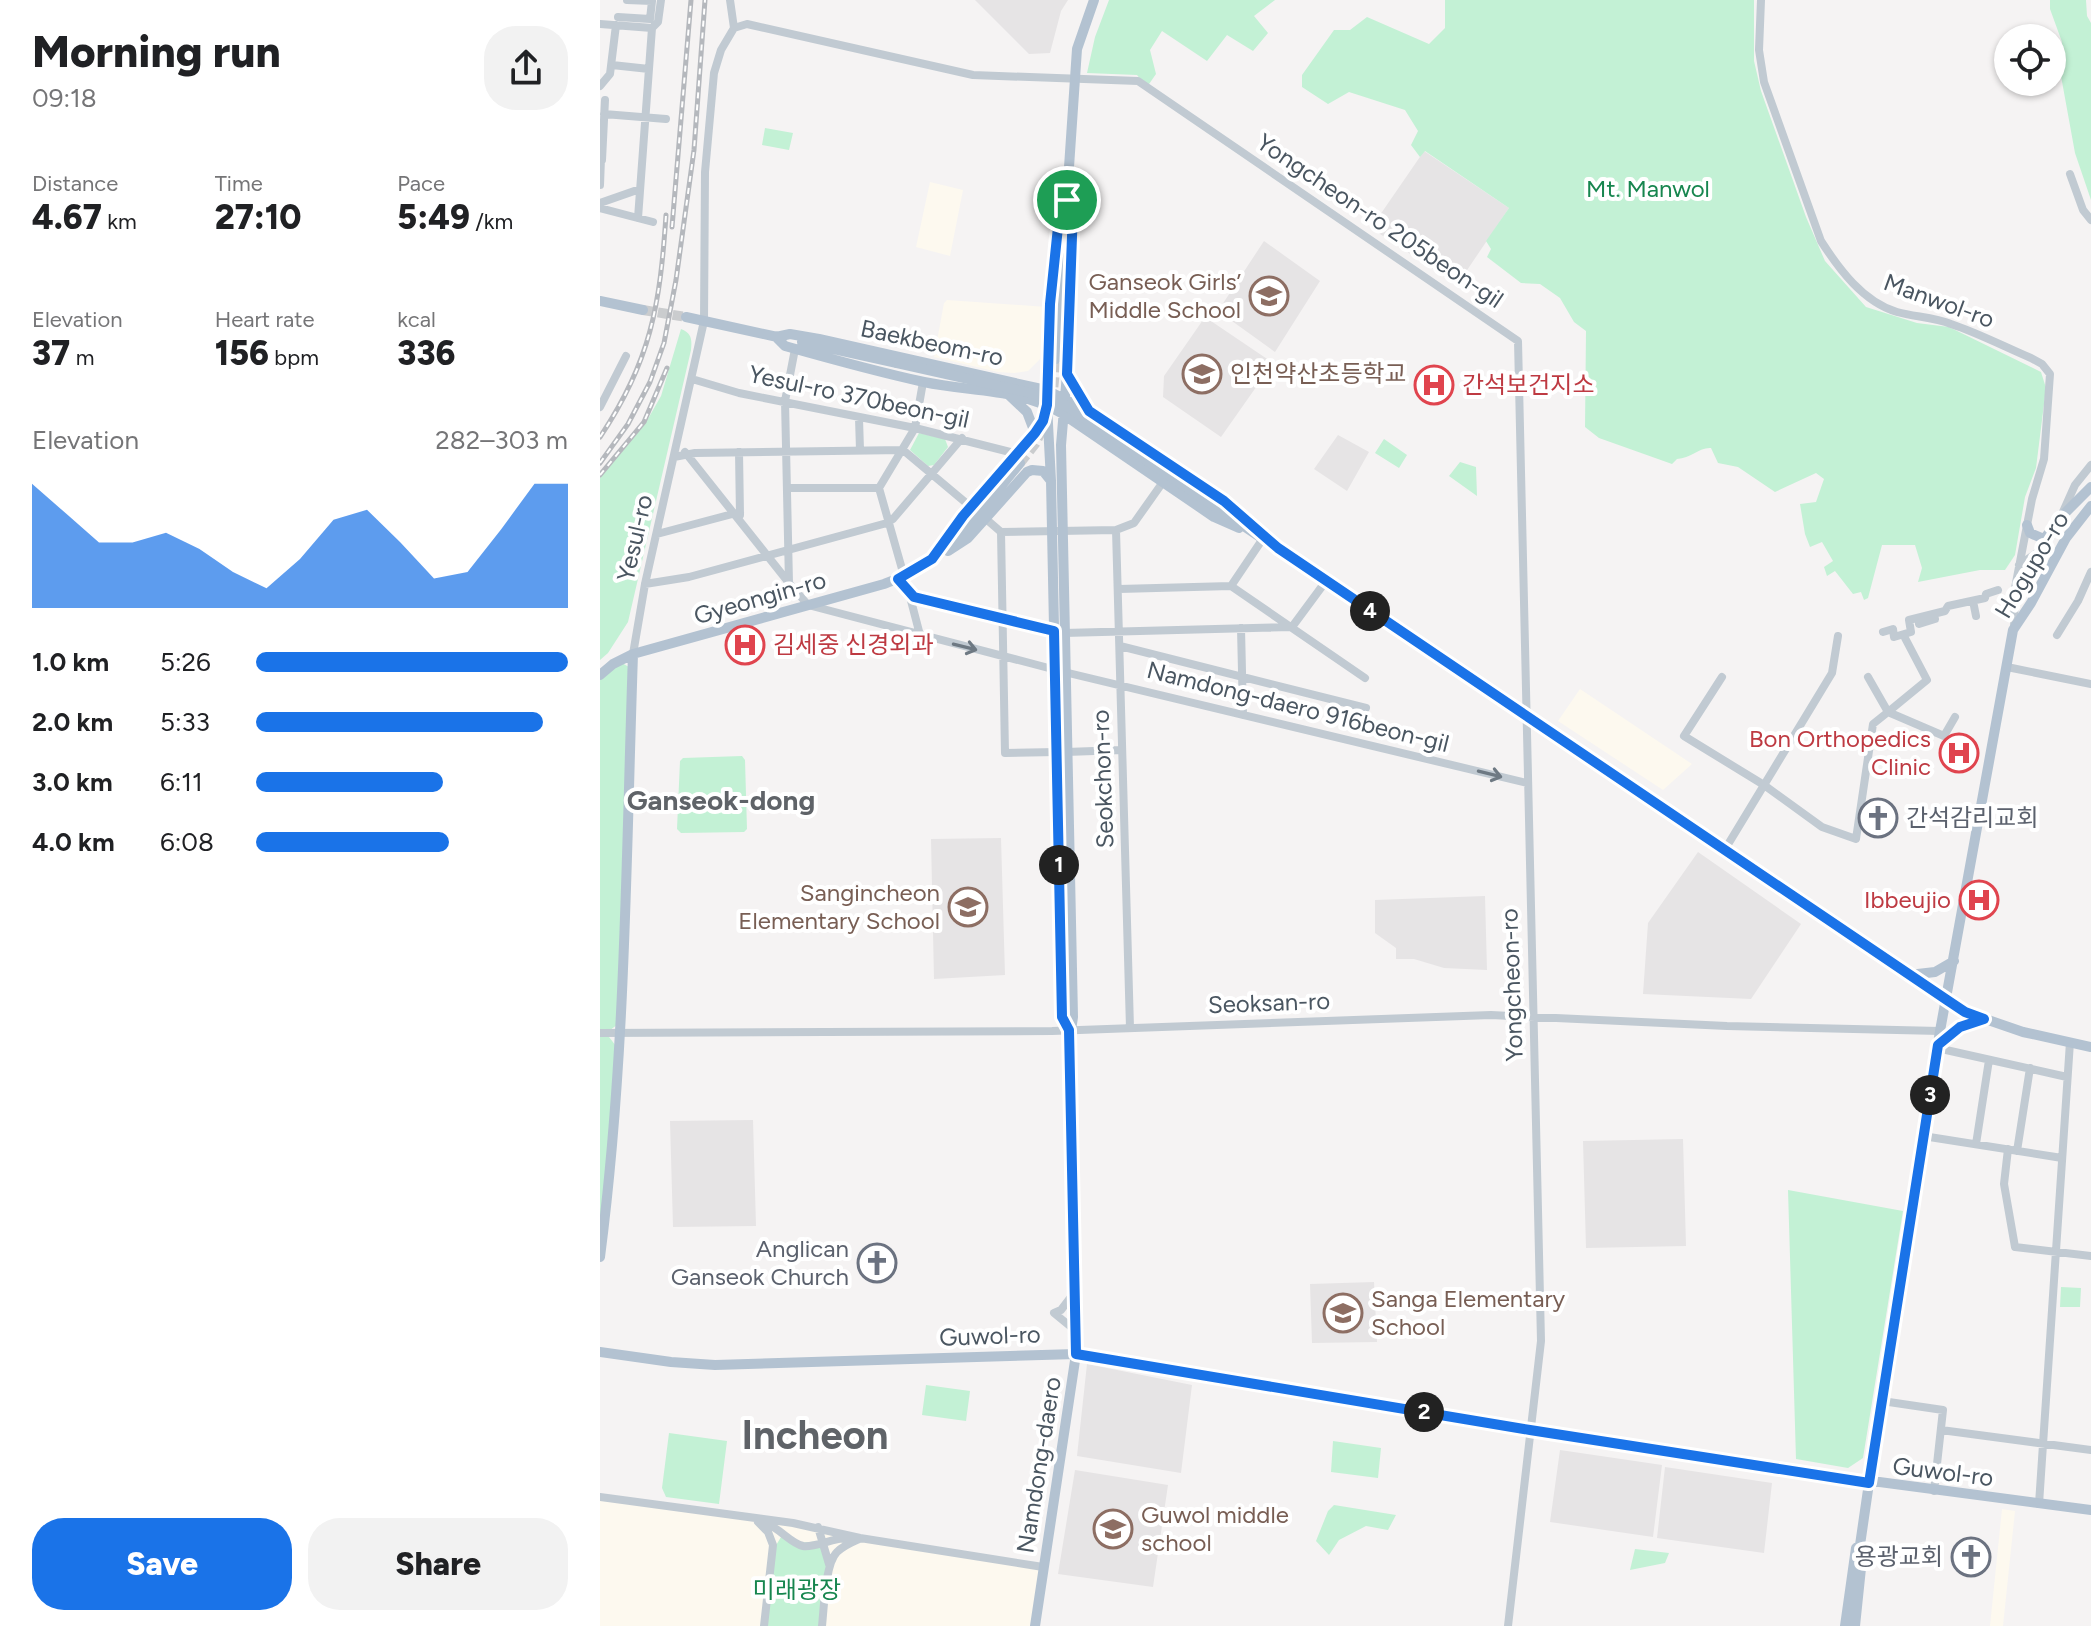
<!DOCTYPE html>
<meta charset="utf-8">
<style>
:root{--surface:#fff;--page:#f2f2f2;--text:#202124;--muted:#757577;--accent:#1a73e8}
body{margin:0;font-family:Figtree,"Noto Sans KR",sans-serif;background:var(--page);color:var(--text);height:100vh;display:flex;flex-direction:column;font-size:30px;white-space:nowrap}
*{box-sizing:border-box;margin:0}
p{font-size:26px;color:var(--muted)}
.icon{flex:none;width:44px;height:44px;fill:none;stroke:currentColor;stroke-width:2;stroke-linecap:round;stroke-linejoin:round}
.map{position:relative;flex:1;overflow:hidden}
.side{display:flex;flex-direction:column;background:var(--surface);width:600px}
.side>*{flex:none}
.controls{position:absolute;left:1394px;top:24px;display:grid;gap:16px}
.controls a{display:grid;place-items:center;width:72px;height:72px;border-radius:50%;background:var(--surface);box-shadow:0 2px 6px #0004;font-size:40px}
.pin{position:absolute;display:grid;place-items:center;width:68px;height:68px;color:#fff;margin:-34px;border:4px solid #fff;border-radius:50%;box-shadow:0 2px 8px #0007}
.km{position:absolute;width:40px;height:40px;margin:-20px;border-radius:50%;background:#222;color:#fff;font-size:22px;line-height:40px;text-align:center}
.round{display:grid;place-items:center;flex:none;width:84px;height:84px;border-radius:32px;background:var(--page)}
.head{display:flex;align-items:center;justify-content:space-between;height:136px;padding:0 32px}
h1{font-size:44px;font-weight:800;line-height:60px}
.metrics{display:grid;grid-template-columns:repeat(3,1fr);gap:12px;height:136px;padding:8px 32px}
.metrics div{display:grid;align-content:center}
.metrics b{font-size:34px;font-weight:800}
.metrics small{font-size:22px;font-weight:400}
.metrics p{font-size:22px}
.chart{height:224px;padding:16px 32px}
.chart p{display:flex;justify-content:space-between}
.chart svg{width:100%;height:144px;margin-top:8px;fill:var(--accent);opacity:.7}
.action{display:flex;gap:16px;margin-top:auto;padding:16px 32px}
.action a{flex:1;height:92px;border-radius:32px;background:var(--accent);color:#fff;font-size:32px;font-weight:800;line-height:92px;text-align:center}
.action a+a{background:var(--page);color:var(--text)}
ul{padding:0 32px;list-style:none;font-size:26px}
li{display:grid;grid-template-columns:128px 96px 1fr;align-items:center;height:60px}
li i{height:20px;border-radius:10px;background:var(--accent)}
main{display:flex;flex:1;min-height:0}
.map>svg:first-child{display:block}
</style>
<main>
<section class="side">
<div class="head"><div><h1>Morning run</h1><p>09:18</p></div><a class="round"><svg class="icon" aria-label="share" viewBox="0 0 24 24"><path d="M12 15V3M7 8l5-5 5 5M5 13v7h14v-7"/></svg></a></div>
<div class="metrics">
<div><p>Distance</p><b>4.67<small> km</small></b></div>
<div><p>Time</p><b>27:10</b></div>
<div><p>Pace</p><b>5:49<small> /km</small></b></div>
</div>
<div class="metrics">
<div><p>Elevation</p><b>37<small> m</small></b></div>
<div><p>Heart rate</p><b>156<small> bpm</small></b></div>
<div><p>kcal</p><b>336</b></div>
</div>
<div class="chart"><p><span>Elevation</span>282–303 m</p>
<svg viewBox="0 0 160 44" preserveAspectRatio="none"><path d="M0 44V6L10 15L20 24L30 24L40 21L50 26L60 33L70 38L80 29L90 17L100 14L110 24L120 35L130 33L140 20L150 6L160 6V44z"/></svg>
</div>
<ul>
<li><b>1.0 km</b>5:26<i style="width:100%"></i></li>
<li><b>2.0 km</b>5:33<i style="width:92%"></i></li>
<li><b>3.0 km</b>6:11<i style="width:60%"></i></li>
<li><b>4.0 km</b>6:08<i style="width:62%"></i></li>
</ul>
<div class="action"><a>Save</a><a>Share</a></div>
</section>
<div class="map">
<svg width="1491" height="1626" viewBox="0 0 1491 1626">
<rect width="100%" height="100%" fill="#f5f3f3"/>
<path fill="#fdf9ef" d="M330 182 363 190 350 256 316 247Z
M347 300 447 307 440 359 428 371 414 373 398 372 334 357 344 303Z
M980 689 1092 764 1063 790 958 721Z
M0 1497 155 1519 443 1567 434 1626H0Z
M1402 1509 1415 1511 1403 1626H1390Z"/>
<path fill="#e6e4e5" d="M375 0H468L461 11 450 53 429 54Z
M824 151 909 208 857 285 771 228Z
M664 241 720 281 675 352 618 311Z
M605 317 673 363 621 437 563 397 564 376Z
M738 435 769 452 747 491 714 469Z
M401 838 405 975 334 979 331 839Z
M1098 852 1201 924 1151 999 1043 994 1048 923Z
M885 896 887 970 844 968 814 959H796V948L775 933V900Z
M153 1120 156 1226 73 1227 70 1121Z
M1083 1139 1086 1246 986 1248 983 1141Z
M774 1282 777 1342 712 1343 710 1284Z
M487 1364 592 1385 581 1473 477 1456Z
M960 1450 1062 1465 1053 1537 950 1522Z
M1065 1467 1172 1483 1164 1553 1057 1538Z
M475 1470 568 1485 553 1587 458 1574Z"/>
<path fill="#c3f1d5" d="M509 0H675L654 16 668 33 653 51 627 35 607 61 562 31 550 50 556 74 547 87 537 75 487 73 495 37Z
M845 0H1154V61L1161 91 1206 217 1225 261 1266 307 1317 323 1349 327 1441 372 1446 388 1436 468 1425 497 1415 555 1405 570H1380L1318 582 1322 568 1315 545H1282L1268 598 1264 600 1261 592 1253 594 1235 571 1227 576 1224 567 1233 561 1222 542 1210 547 1205 534 1200 504 1216 502 1224 479 1216 473 1175 492 1138 467 1118 463 1111 448C1100 447 1091 458 1077 459L1072 464 999 438 985 427 986 331 974 322 960 298 940 284 921 283 887 257 891 249 886 241 909 208 825 151 820 157 811 145 818 131 805 110 749 92 728 104 702 87V75L734 30H750L767 17 829 44 845 28Z
M1450 0H1486L1487 16 1491 23V200L1475 153 1461 76 1462 42 1450 9Z
M165 128 193 133 189 150 162 145Z
M81 329C92 333 92 340 91 350L28 622 8 653 0 660V478L45 424 61 396Z
M319 433 345 439 348 447 334 465 328 466 310 450Z
M784 439 807 455 799 468 775 453Z
M860 462 876 467 877 496 849 476Z
M22 663 29 667 21 1022 6 1033 19 1050 0 1254V676Z
M142 756 145 760 147 829 144 832 81 833 77 829 80 761 83 758Z
M1188 1190 1303 1211 1263 1458 1248 1468 1196 1459Z
M1461 1287 1481 1288 1480 1307H1460Z
M326 1385 370 1391 366 1421 322 1415Z
M69 1433 127 1441 119 1504 66 1497 62 1488Z
M733 1441 781 1448 778 1478 731 1472Z
M734 1505 796 1515 788 1530 766 1526 739 1540 729 1555 716 1541 728 1511Z
M184 1532 195 1543 224 1541 229 1569 222 1626H164L172 1552Z
M1035 1549 1069 1553 1065 1563 1030 1570Z"/>
<g fill="none" stroke-linecap="round" stroke-linejoin="round">
<path stroke="#caccce" stroke-width="10" stroke-dasharray="10 5" stroke-linecap="butt" d="M43 310 86 317
M452 402 456 359
M420 463 435 444 448 418"/>
<path stroke="#c1cad2" stroke-width="8" d="M130 0 134 28
M1161 0 1159 50 1164 82 1221 241C1239 269 1263 302 1297 312 1315 317 1334 317 1351 324 1378 333 1405 347 1431 358L1442 364 1450 374 1444 459 1432 499 1415 588 1414 629
M18 17 50 19 52 1 27 0
M0 24 52 28 58 22 61 0
M134 28 147 24 373 75 538 81 918 341 941 1341 908 1626
M12 65 49 69
M0 86 10 74 16 25
M4 114 66 119
M2 160 5 100
M1470 174 1483 210 1491 220
M0 185 1 158
M0 203 40 189
M0 208 53 222
M38 218 52 28
M195 349 185 401 189 583 208 605 460 671 927 783
M92 379 139 393 315 428 418 454
M0 407 26 356
M259 418 260 450
M85 452 189 583
M139 452 140 515
M74 457 95 453 303 450 371 507
M187 488H279
M1462 514 1475 485 1491 465
M386 519 401 532 405 753 457 752
M516 530 530 1028
M401 532 516 530 534 523 563 482
M57 534 140 512
M1419 565 1441 550 1456 530
M304 576 279 488 315 428 323 382
M298 579 309 593 320 635
M45 584 89 577 287 523 293 519 362 438
M631 586 765 678
M631 586 662 540
M519 589 631 586
M309 593 320 599 454 631
M1373 601 1376 616
M1319 624 1335 619 1334 615
M641 628 643 715
M1283 632 1293 629 1294 637 1311 632 1309 620 1345 611 1348 606 1385 598 1386 594 1398 590
M464 633 692 627 726 581
M1457 635 1478 601 1491 572
M1305 638 1327 680 1288 712 1344 736 1355 717
M520 646 766 708
M33 654 45 584 104 321 105 172 114 73 121 50 134 28
M1407 667 1491 684
M1122 677 1084 736 1164 785 1222 827 1256 839 1273 724 1288 712 1268 677
M466 752 522 750
M1124 851 1232 673 1238 636
M0 1033 452 1031 891 1015 1127 1026 1340 1031
M1337 1048 1467 1077
M1323 1136 1462 1158
M1376 1144 1389 1060
M1408 1149 1404 1184 1415 1247 1491 1256
M1417 1151 1430 1068
M474 1293 461 1310 454 1313 476 1331
M1282 1401 1343 1410 1334 1491
M1341 1430 1491 1450
M0 1497 193 1523 260 1538 443 1567
M1439 1504 1470 1042
M158 1522 168 1532 173 1545 164 1626
M165 1523C180 1528 190 1543 203 1546 214 1548 233 1538 247 1538
M218 1527 229 1564
M222 1626C224 1608 225 1564 237 1552 243 1546 252 1542 259 1539"/>
<path stroke="#b3c2d1" stroke-width="10" d="M467 200 460 208 450 304 446 386 451 481 462 1017 469 1030
M0 301 43 310
M86 317 182 338
M176 337 190 334 219 339 446 390 489 411 624 501 648 522
M176 337 185 346C231 359 278 372 324 382 371 392 420 388 463 414L614 517 639 528
M202 342 297 363
M456 359 477 49 494 0
M467 374 488 410
M409 395 427 412 435 433
M427 472 432 470 443 471 451 481
M617 508 1365 1012 1423 1032 1491 1047
M1427 525 1430 533 1444 539 1463 515 1491 487
M344 541 435 433 445 413
M348 551 368 538 427 472
M0 675 13 664 33 654 284 584C344 562 381 510 420 463
M1309 975 1335 972 1354 961
M1338 1045 1360 1027 1384 1019
M0 1257C26 1057 26 855 33 654
M0 1352 71 1362 115 1365 476 1354 930 1430 1189 1470 1491 1510
M435 1626 476 1354 469 1044 473 1017 461 445 467 374 473 209 467 200
M1245 1626 1256 1548 1260 1545
M1255 1626 1263 1549 1260 1545 1269 1483 1340 1031 1413 630 1431 603 1466 538 1491 506"/>
<g stroke="#b5b8bd" stroke-width="5">
<path id="rail" d="M72 227 91 0
M0 437C51 361 60 305 66 215
M0 463 28 424 50 382 64 343 76 280 94 150 105 0
M0 475 44 422 67 368"/>
</g>
<use href="#rail" stroke="#fff" stroke-width="2" stroke-dasharray="6" stroke-linecap="butt"/>
<path stroke="#b3c2d1" stroke-width="10" d="M297 363 435 394 465 405 617 508"/>
</g>
<defs><path id="oneway-shaft" d="M-6 0H5M1.5-3L5.5 0L1.5 3" fill="none" stroke-width="1.6" stroke-linecap="round" stroke-linejoin="round" transform="scale(2)"/></defs>
<g stroke="#6e7983">
<use href="#oneway-shaft" transform="translate(365 647) rotate(14)"/>
<use href="#oneway-shaft" transform="translate(890 774) rotate(14)"/>
</g>
<g fill="none" stroke-linecap="round" stroke-linejoin="round">
<g stroke="#fff" stroke-width="16">
<path id="route" d="M467 200 473 209 467 374 489 411 624 501 678 548 1347 1000 1365 1012 1384 1019 1360 1027 1338 1045 1269 1483 930 1430 476 1354 469 1030 462 1017 454 631 314 597 298 579 332 559 363 516 435 433 443 421 447 405 450 304 460 208Z"/>
</g>
<use href="#route" stroke="#1a73e8" stroke-width="10"/>
</g>
<defs>
<g id="school-ring" transform="scale(2)"><circle r="9.5" fill="#fff" stroke="#8d6e63" stroke-width="1.5"/><path d="M0-5L7-2L0 1L-7-2ZM-4 1L0 2.5L4 1V4Q0 6-4 4Z" fill="#8d6e63"/></g>
<g id="hospital-ring" transform="scale(2)"><circle r="9.5" fill="#fff" stroke="#e0444e" stroke-width="1.5"/><path d="M-5-5h3v3.5h4V-5h3V5h-3V1.5h-4V5h-3Z" fill="#e0444e"/></g>
<g id="church-ring" transform="scale(2)"><circle r="9.5" fill="#fff" stroke="#6b7280" stroke-width="1.5"/><path d="M-1.2-6h2.4v3.5h3.3v2.4h-3.3V6h-2.4V-.1h-3.3v-2.4h3.3Z" fill="#6b7280"/></g>
</defs>
<g fill-rule="evenodd">
<use href="#school-ring" x="669" y="296"/>
<use href="#school-ring" x="602" y="374"/>
<use href="#hospital-ring" x="834" y="385"/>
<use href="#hospital-ring" x="145" y="645"/>
<use href="#hospital-ring" x="1359" y="753"/>
<use href="#church-ring" x="1278" y="818"/>
<use href="#hospital-ring" x="1379" y="900"/>
<use href="#school-ring" x="368" y="907"/>
<use href="#church-ring" x="277" y="1263"/>
<use href="#school-ring" x="743" y="1313"/>
<use href="#school-ring" x="513" y="1529"/>
<use href="#church-ring" x="1371" y="1557"/>
</g>
<g text-anchor="middle" stroke-width="8" stroke-linejoin="round" paint-order="stroke">
<g font-size="24" fill="#17864f" stroke="#fff">
<text x="1048" y="197">Mt. Manwol</text>
<text x="197" y="1598">미래광장</text>
</g>
<g font-size="24" fill="#4a5661" stroke="#fff">
<text transform="translate(780 221) rotate(34)" y="8">Yongcheon-ro 205beon-gil</text>
<text transform="translate(1339 301) rotate(20)" y="8">Manwol-ro</text>
<text transform="translate(332 343) rotate(12)" y="8">Baekbeom-ro</text>
<text transform="translate(259 397) rotate(12)" y="8">Yesul-ro 370beon-gil</text>
<text transform="translate(35 538) rotate(-77)" y="8">Yesul-ro</text>
<text transform="translate(1432 565) rotate(-59)" y="8">Hogupo-ro</text>
<text transform="translate(160 598) rotate(-16)" y="8">Gyeongin-ro</text>
<text transform="translate(698 707) rotate(14)" y="8">Namdong-daero 916beon-gil</text>
<text transform="translate(503 779) rotate(-92)" y="8">Seokchon-ro</text>
<text transform="translate(912 985) rotate(-92)" y="8">Yongcheon-ro</text>
<text transform="translate(669 1003) rotate(-2)" y="8">Seoksan-ro</text>
<text transform="translate(390 1336) rotate(-2)" y="8">Guwol-ro</text>
<text transform="translate(439 1465) rotate(-81)" y="8">Namdong-daero</text>
<text transform="translate(1343 1472) rotate(7)" y="8">Guwol-ro</text>
</g>
<g font-size="24" fill="#785e54" stroke="#fff" text-anchor="start">
<text x="641" y="290" text-anchor="end">Ganseok Girls’<tspan x="641" dy="28">Middle School</tspan></text>
<text x="630" y="382">인천약산초등학교</text>
<text x="340" y="901" text-anchor="end">Sangincheon<tspan x="340" dy="28">Elementary School</tspan></text>
<text x="771" y="1307">Sanga Elementary<tspan x="771" dy="28">School</tspan></text>
<text x="541" y="1523">Guwol middle<tspan x="541" dy="28">school</tspan></text>
</g>
<g font-size="24" fill="#be3a42" stroke="#fff" text-anchor="start">
<text x="862" y="393">간석보건지소</text>
<text x="173" y="653">김세중 신경외과</text>
<text x="1331" y="747" text-anchor="end">Bon Orthopedics<tspan x="1331" dy="28">Clinic</tspan></text>
<text x="1351" y="908" text-anchor="end">Ibbeujio</text>
</g>
<g font-size="24" fill="#5b616d" stroke="#fff" text-anchor="end">
<text x="1306" y="826" text-anchor="start">간석감리교회</text>
<text x="249" y="1257">Anglican<tspan x="249" dy="28">Ganseok Church</tspan></text>
<text x="1343" y="1565">용광교회</text>
</g>
<g font-size="28" font-weight="bold" fill="#5f6368" stroke="#fff">
<text x="121" y="810">Ganseok-dong</text>
</g>
<g font-size="40" font-weight="bold" fill="#5f6368" stroke="#fff">
<text x="215" y="1449">Incheon</text>
</g>
</g>
</svg>
<div class="controls">
<a><svg class="icon" aria-label="locate" viewBox="0 0 24 24"><circle cx="12" cy="12" r="6"/><path d="M12 2v4M12 18v4M2 12h4M18 12h4"/></svg></a>
</div>
<div class="pin" style="left:467px;top:200px;background:#1e9e55"><svg class="icon" aria-label="arrive" viewBox="0 0 24 24"><path d="M6 21V4h12l-3 4 3 4H6"/></svg></div>
<b class="km" style="left:459px;top:865px">1</b>
<b class="km" style="left:824px;top:1412px">2</b>
<b class="km" style="left:1330px;top:1095px">3</b>
<b class="km" style="left:770px;top:611px">4</b>
</div>
</main>
